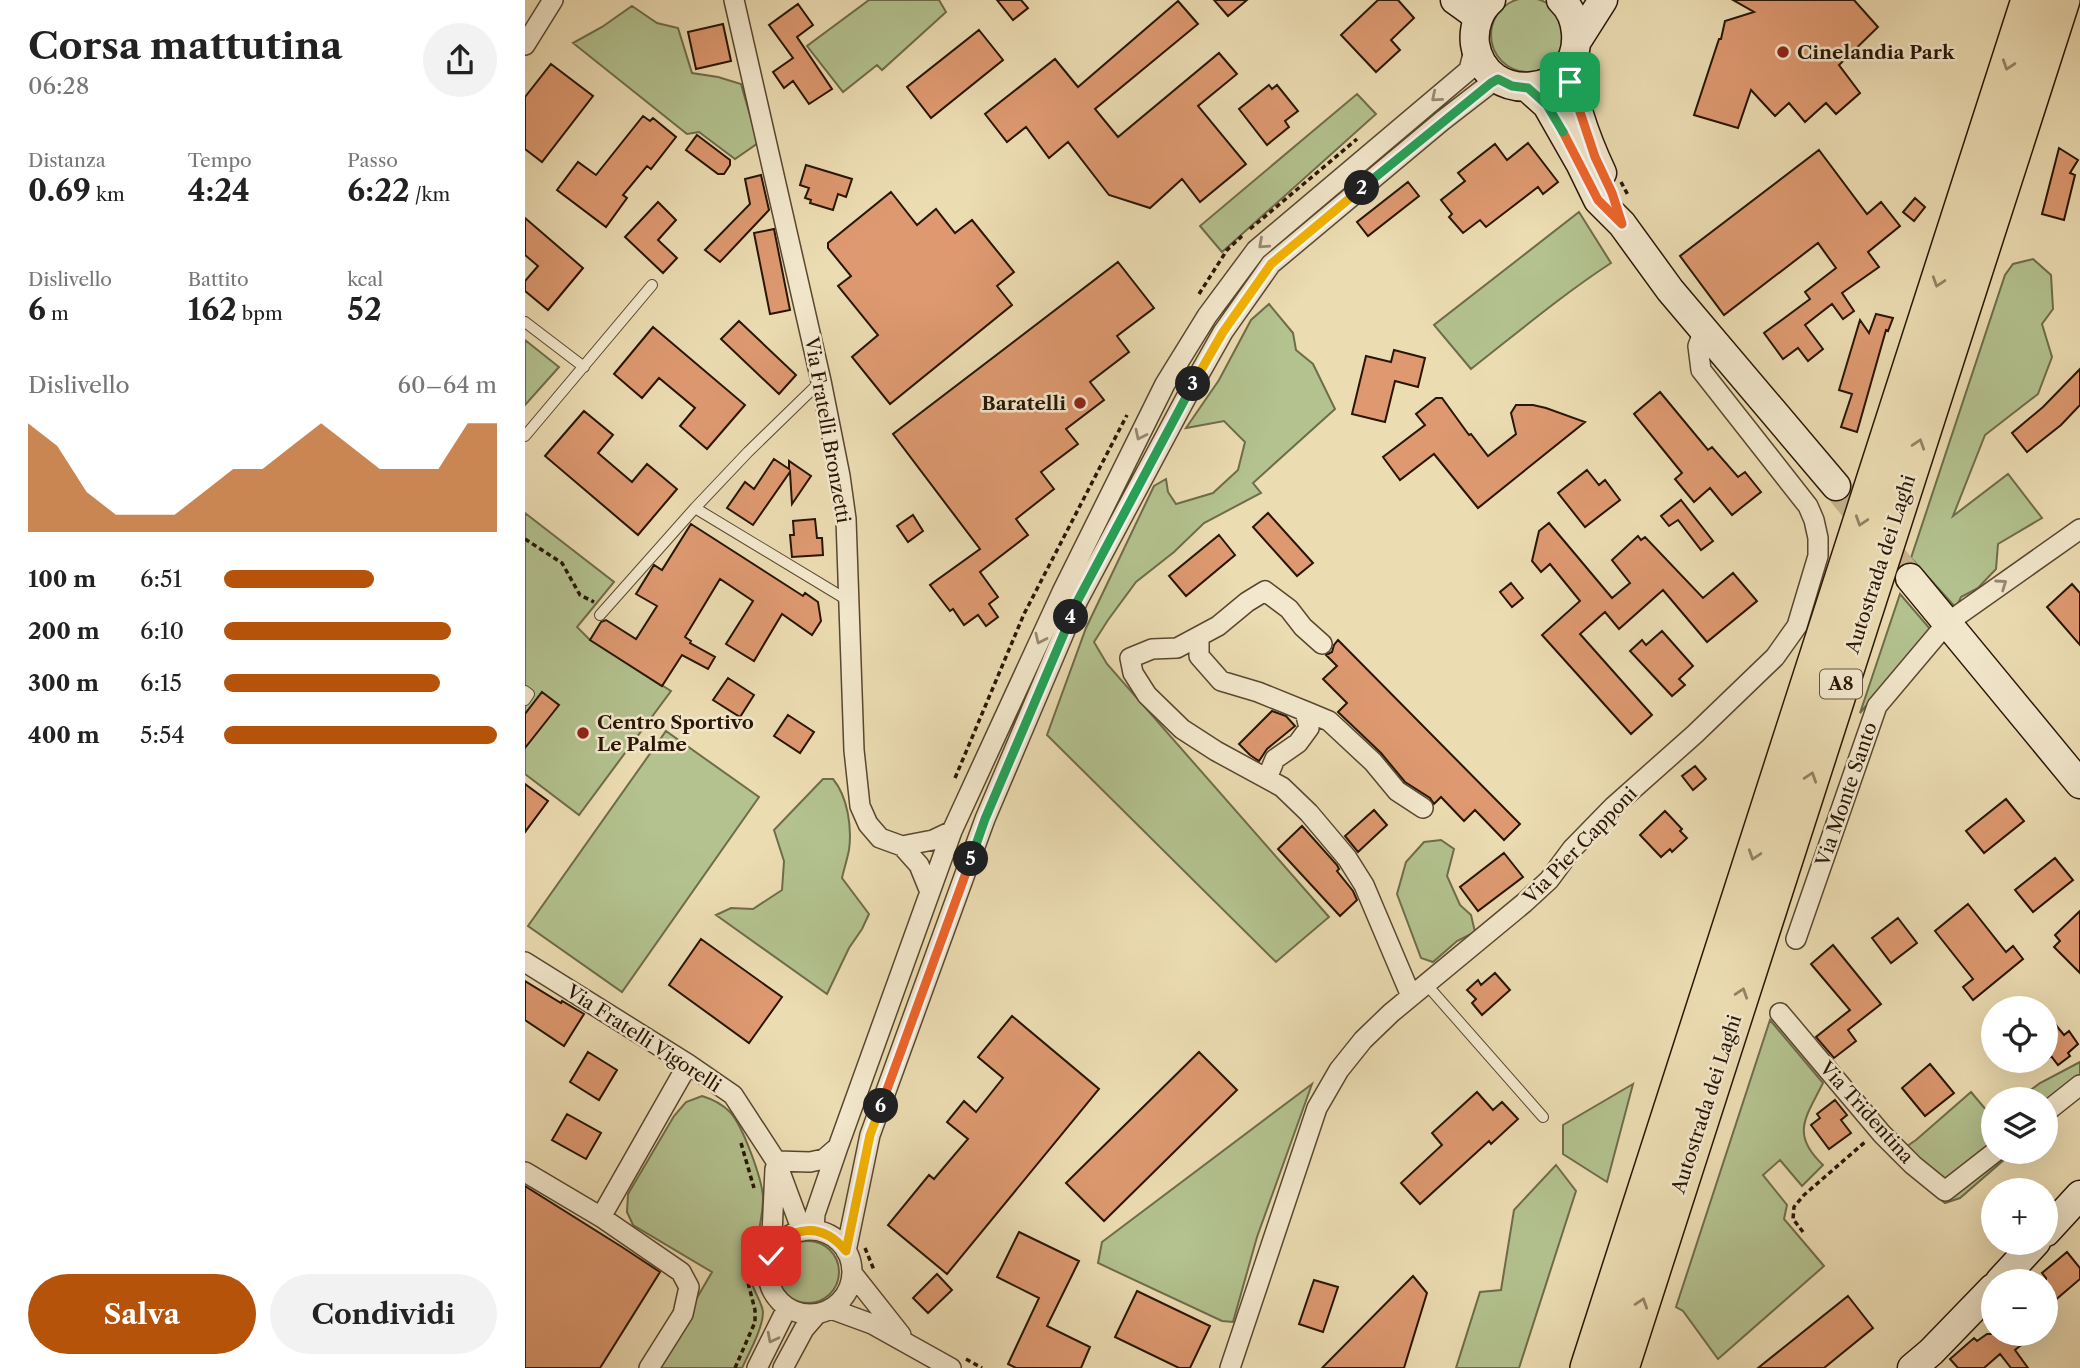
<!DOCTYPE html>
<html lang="it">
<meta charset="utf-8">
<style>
:root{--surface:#fff;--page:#f2f2f2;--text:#222;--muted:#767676;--accent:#b45309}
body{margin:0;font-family:"Libre Caslon Text",serif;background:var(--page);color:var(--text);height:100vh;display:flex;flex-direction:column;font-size:26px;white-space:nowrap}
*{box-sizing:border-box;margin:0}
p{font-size:23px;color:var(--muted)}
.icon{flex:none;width:38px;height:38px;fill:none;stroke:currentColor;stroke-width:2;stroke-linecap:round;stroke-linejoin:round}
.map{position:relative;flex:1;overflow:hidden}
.panel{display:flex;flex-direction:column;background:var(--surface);width:525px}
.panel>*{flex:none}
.buttons{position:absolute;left:1456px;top:996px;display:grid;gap:14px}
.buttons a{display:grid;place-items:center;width:77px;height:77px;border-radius:50%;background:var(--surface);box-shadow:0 7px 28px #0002;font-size:35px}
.pin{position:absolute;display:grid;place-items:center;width:60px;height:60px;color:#fff;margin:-30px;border-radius:14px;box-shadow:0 4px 10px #0006}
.km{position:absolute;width:35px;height:35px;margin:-18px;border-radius:50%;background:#222;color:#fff;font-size:19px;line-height:35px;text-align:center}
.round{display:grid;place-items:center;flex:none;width:74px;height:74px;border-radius:37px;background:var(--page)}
.headline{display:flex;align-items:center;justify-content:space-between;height:119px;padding:0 28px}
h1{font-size:38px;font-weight:800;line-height:52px}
.figures{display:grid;grid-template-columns:repeat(3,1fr);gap:10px;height:119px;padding:7px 28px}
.figures div{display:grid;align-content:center}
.figures b{font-size:30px;font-weight:800}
.figures small{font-size:19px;font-weight:400}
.figures p{font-size:19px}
.chart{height:196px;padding:14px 28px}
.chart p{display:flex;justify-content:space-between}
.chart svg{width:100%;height:126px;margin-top:7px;fill:var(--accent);opacity:.7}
.action{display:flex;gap:14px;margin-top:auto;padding:14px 28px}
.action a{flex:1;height:80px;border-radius:42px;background:var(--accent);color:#fff;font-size:28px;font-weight:800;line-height:80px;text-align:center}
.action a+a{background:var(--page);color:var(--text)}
ul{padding:0 28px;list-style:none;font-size:23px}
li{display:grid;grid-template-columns:112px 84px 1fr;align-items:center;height:52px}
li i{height:18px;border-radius:9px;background:var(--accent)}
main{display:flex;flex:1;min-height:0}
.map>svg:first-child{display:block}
</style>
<main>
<section class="panel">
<div class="headline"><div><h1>Corsa mattutina</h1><p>06:28</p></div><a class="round"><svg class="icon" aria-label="share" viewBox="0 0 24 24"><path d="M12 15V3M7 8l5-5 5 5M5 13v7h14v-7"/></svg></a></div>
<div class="figures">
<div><p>Distanza</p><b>0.69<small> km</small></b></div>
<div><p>Tempo</p><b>4:24</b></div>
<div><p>Passo</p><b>6:22<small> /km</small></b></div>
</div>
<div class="figures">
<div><p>Dislivello</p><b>6<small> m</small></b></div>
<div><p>Battito</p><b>162<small> bpm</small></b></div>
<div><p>kcal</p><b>52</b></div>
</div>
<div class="chart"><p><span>Dislivello</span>60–64 m</p>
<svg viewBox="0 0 160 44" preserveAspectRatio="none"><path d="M0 44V6L10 14L20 30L30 38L40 38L50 38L60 30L70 22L80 22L90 14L100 6L110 14L120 22L130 22L140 22L150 6L160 6V44z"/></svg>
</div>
<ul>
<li><b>100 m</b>6:51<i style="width:55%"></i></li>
<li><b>200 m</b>6:10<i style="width:83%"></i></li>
<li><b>300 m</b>6:15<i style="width:79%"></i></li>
<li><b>400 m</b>5:54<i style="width:100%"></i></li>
</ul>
<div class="action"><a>Salva</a><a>Condividi</a></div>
</section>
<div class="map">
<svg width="1555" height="1368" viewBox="0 0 1555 1368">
<rect width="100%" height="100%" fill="#ecdcb2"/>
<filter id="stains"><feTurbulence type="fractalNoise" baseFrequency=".00286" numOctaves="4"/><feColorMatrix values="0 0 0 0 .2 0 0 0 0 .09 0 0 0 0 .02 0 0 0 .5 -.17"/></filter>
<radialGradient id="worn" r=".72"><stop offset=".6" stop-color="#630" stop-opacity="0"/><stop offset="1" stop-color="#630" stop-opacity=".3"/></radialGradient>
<path fill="#b3c28f" stroke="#6e6c4a" stroke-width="2" d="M966 35a37 37 0 1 1 74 0a37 37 0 1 1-74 0Z
M344 0H414L421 12 357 70 352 65 318 92 282 46Z
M107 6 132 23 153 28 167 73 193 77 216 84 233 143 210 159 174 132 162 134 48 43 77 27Z
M832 94 851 114 697 252 675 226Z
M1054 212 1086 263C1037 295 992 333 946 369L909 325Z
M1508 259 1526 275 1528 309 1517 324 1527 357 1513 394 1460 435 1428 516 1483 474 1517 518 1473 544 1471 569 1453 588 1436 597 1431 608 1386 558 1480 275 1488 264Z
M744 304 768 333 771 350 788 364 810 409 728 483 736 493 679 523 649 552 611 582 583 620 569 642 582 664 804 917 751 962 522 735 561 628 629 486 641 479 643 492 651 504 688 493 713 470 720 442 699 421 661 428 694 380 726 320Z
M0 340 34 367 0 405Z
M0 513 89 582 52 627 65 640 146 691 54 815 0 774Z
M1375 594 1406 630 1335 713Z
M141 731 234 797 97 992 3 926Z
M298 779H308C323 797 327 828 324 850 322 860 319 869 317 878L344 914 337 929 324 948 302 994 191 915 206 908 228 909 257 890 259 861 249 830Z
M916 840 929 849 922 876 935 905 946 915 950 932 932 941 908 962 896 958 872 894 881 862 899 842Z
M1245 1020 1298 1083C1281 1117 1265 1134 1298 1165L1277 1186 1255 1160 1238 1175 1262 1205 1259 1219 1299 1266 1193 1359 1158 1311 1151 1307Z
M1555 1062V1091L1521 1122V1099H1494L1515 1083Z
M787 1084 732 1237 708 1322 697 1321 573 1263 577 1242Z
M1108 1084 1082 1182 1038 1154V1125Z
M1446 1092 1468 1118V1152H1488L1435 1198 1420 1203 1366 1157 1391 1140Z
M177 1096C187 1099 198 1105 205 1112 218 1126 237 1179 238 1197 238 1223 229 1247 226 1272 224 1287 237 1300 238 1312 238 1328 224 1353 217 1368H131L187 1272 108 1225 102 1212 103 1194 149 1116 161 1102Z
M1031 1165 1051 1191 994 1368H931L955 1292 976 1290 989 1210Z
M252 1272a31 31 0 1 1 62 0a31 31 0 1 1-62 0Z"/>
<path fill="#de9970" stroke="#281505" stroke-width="2" d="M472 0H496L503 8 488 20Z
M689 0H722L703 16Z
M853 0H873L889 18 866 40 875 50 851 72 816 35Z
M1208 0H1329L1353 27 1314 65 1335 93 1311 114 1301 103 1280 122 1264 103 1250 116 1226 90 1213 128 1169 115 1194 39H1196L1200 21 1229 12Z
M653 1 673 24 570 109 593 137 694 53 712 74 673 106 721 164 675 202 657 179 625 208 584 195 543 142 524 158 501 127 482 142 460 114 530 59 553 87Z
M273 4 288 25 272 37 307 89 284 104 268 81 259 88 248 72 268 58 244 25Z
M198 24 206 61 171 69 163 32Z
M454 30 478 60 406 118 382 87Z
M26 64 68 96 17 162 0 149V97Z
M744 85 747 89 752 85 773 111 760 121 764 127 742 145 714 109Z
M118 116 125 121 128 118 151 137 126 169 122 166 98 195 102 198 81 227 32 190 53 162 71 175Z
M172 135 205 160V165L199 174H193L161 150Z
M1003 143 1033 182 1018 194 1013 187 961 227 955 220 938 233 924 217 927 214 916 200 940 181 933 173 970 144 982 160Z
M1534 148 1553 160 1545 173 1550 175 1539 220 1517 214Z
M1294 150 1342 214 1356 202 1375 226 1343 252 1354 267 1317 293 1329 311 1318 319 1307 304 1280 325 1298 349 1283 361 1273 348 1258 359 1239 333 1285 299 1280 292 1311 268 1293 243 1199 315 1155 256Z
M281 165 327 179 321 197 313 194 308 210 285 203 286 200 280 198 284 188 275 185Z
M236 175 244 210 195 262 180 250 225 204 220 179Z
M883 182 894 196 843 236 832 222Z
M366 192 392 225 411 209 430 233 447 220 489 272 472 286 487 305 365 404 327 357 353 335 313 286 326 276 303 248V243Z
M1390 198 1400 207 1389 221 1378 212Z
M133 202 151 220 133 240 152 258 138 273 100 237Z
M0 218 58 268 23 310 0 291V281L13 266 0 255Z
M249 229 265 310 245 314 229 233Z
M593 262 629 308 592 336 604 352 565 382 579 400 541 429 553 444 516 472 529 489 491 519 503 535 455 572 473 597 464 604 473 617 461 626 453 615 439 625 428 609 425 611 405 585 455 549 368 434Z
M1351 314 1368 318 1363 331 1361 330 1332 432 1316 427 1327 394 1314 390 1335 320 1344 333Z
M214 321 271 375 254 394 196 339Z
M128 327 220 405 182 449 155 426 170 408 134 378 117 398 89 374Z
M869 350 900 358 893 387 870 381 860 422 827 414 841 356 866 362Z
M1555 369V405L1536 425 1502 452 1487 433 1518 407Z
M1135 392 1183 450 1187 447 1213 477 1220 472 1236 492 1207 515 1185 488 1169 502 1150 479 1157 473 1109 414Z
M911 398H917L944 435 946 434 963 456 991 434 986 413 991 405H1008L1021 408 1060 422 953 508 909 454 875 480 858 457 900 425 891 414Z
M59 411 88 435 73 453 107 482 122 464 152 489 113 535 20 456Z
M249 459 264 469V461L286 476 267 504 265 472 228 525 202 508 220 482 229 489Z
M1062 470 1074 485 1080 480 1095 500 1060 527 1033 493Z
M1156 500 1188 541 1176 550 1153 520 1144 526 1136 516Z
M743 513 788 563 772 576 728 527Z
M388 515 398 531 383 542 372 526Z
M290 519 292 538H297L298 555 267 557 265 535H269L268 521Z
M1024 523 1087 598 1105 583 1087 560 1113 536 1116 540 1120 537 1178 598 1208 573 1232 601 1182 642 1138 590 1094 629 1080 612 1055 634 1127 715 1106 734 1017 635 1055 601 1025 564 1016 572 1007 561 1014 531Z
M166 524 278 596 280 593 293 602 296 621 287 635 257 614 229 661 201 644 228 601 195 579 160 637 166 641 165 643 190 657 183 669 157 655 137 686 65 640 76 622 81 620 111 639 132 606 111 594 129 565 137 570Z
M694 535 710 555 661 596 644 576Z
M986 583 998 598 987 607 975 592Z
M1547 584 1555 593V645L1522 607Z
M1137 631 1168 666 1154 679 1160 685 1147 696 1105 651 1117 640 1121 645Z
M813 640 995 824 979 840 950 810 939 821 916 797 909 804 905 798 880 782 856 753 813 712 822 703 798 679 812 666 801 655 807 652 809 645Z
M203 678 229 695 215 717 188 700Z
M17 692 34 705 0 748V714Z
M747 711 761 716 770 726 742 749 734 761 725 755 714 744Z
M263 715 289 732 275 753 249 736Z
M1170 766 1181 779 1168 790 1157 776Z
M0 784 23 801 0 832Z
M1481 799 1499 821 1459 853 1441 831Z
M849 810 862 825 833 852 820 836Z
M1140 811 1157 829 1155 831 1162 838 1147 852 1145 849 1136 857 1115 835Z
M777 826 812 865 814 869 812 871 828 891 832 900 815 916 753 849Z
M979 853 998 877 953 911 935 887Z
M1530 858 1548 880 1508 912 1490 890Z
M1443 904 1481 952 1488 946 1498 959 1448 1000 1438 987 1448 979 1410 931Z
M1555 911V973L1529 947 1535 941 1530 935Z
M1373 918 1392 943 1366 963 1347 938Z
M176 939 257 997 224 1043 144 985Z
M1308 945 1356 1004 1323 1030 1331 1041 1309 1058 1291 1037 1325 1010 1286 964Z
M970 973 985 990 957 1015 947 1003 951 999 942 990 953 980 956 985Z
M0 981 36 1003 37 1001 59 1014 39 1046 0 1020Z
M1521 1013 1539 1035 1544 1031 1553 1044 1543 1053 1545 1056 1533 1065 1526 1056 1521 1060Z
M487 1016 574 1089 422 1274 363 1225 404 1175 409 1179 443 1139 422 1122 439 1101 451 1112 478 1078 453 1057Z
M63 1052 92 1070 74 1100 45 1082Z
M674 1052 712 1090 579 1221 541 1183Z
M1405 1064 1429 1093 1400 1116 1377 1088Z
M952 1092 968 1110 977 1102 993 1119 966 1144 964 1141 895 1204 876 1183 917 1145 907 1133Z
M1310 1100 1322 1115 1316 1120 1326 1133 1304 1149 1286 1125 1295 1118 1292 1114Z
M42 1114 76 1133 61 1159 27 1140Z
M0 1186 97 1247 135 1272 75 1368H0Z
M494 1232 554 1261 522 1326 565 1347 556 1368H491L483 1364 514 1298 472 1277Z
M1542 1252 1555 1268V1279L1521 1308V1278L1517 1273Z
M412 1274 427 1290 403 1313 388 1298Z
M888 1276 902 1293 879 1368H797Z
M789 1280 813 1287 798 1332 774 1324Z
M612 1291 685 1326 665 1368H654L590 1337Z
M1323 1296 1348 1328 1299 1368H1233Z
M1462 1334H1510L1490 1350 1503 1368H1486L1475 1354 1459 1368H1433L1425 1359 1449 1338 1452 1341Z"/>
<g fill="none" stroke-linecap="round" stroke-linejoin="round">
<path stroke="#c5b48f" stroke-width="28" stroke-dasharray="28 14" stroke-linecap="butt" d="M1311 486 1385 578"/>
<g stroke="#594730" stroke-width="12">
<path id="lane" d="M0 322 59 367
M0 436 127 285
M170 508 324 601
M75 615 170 508 223 452 296 381
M0 691 4 694 0 700
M901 984 1018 1117"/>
</g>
<g stroke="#594730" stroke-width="22">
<path id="street" d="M209 0 296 381 315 476 321 519 329 750 335 806 343 824 355 838 377 846 394 865 405 892
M0 45 28 0
M674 637V656L696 681 733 692 780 711 784 728 773 743 750 759 742 778
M797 644 778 627 764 609 740 591 722 602 693 626 652 648 627 649 605 658 608 673 622 695 657 729 691 751 757 787 784 813 822 858 839 885 886 996
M780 711 804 721 848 762 872 791 898 808
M377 846 408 840 427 831
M1271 939 1352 706 1422 623 1555 529
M0 962 163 1064 208 1095 251 1161 277 1231
M1255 1013 1357 1134 1388 1165 1420 1191 1470 1152
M1521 1112 1555 1085
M251 1161 285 1162 299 1159 313 1147
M0 1172 76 1217 156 1272 164 1287 158 1314 124 1368
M76 1217 163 1064
M289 1230 290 1214 313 1147 427 831 537 592 640 384 682 316 731 250 944 70 950 46
M243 1272a42 42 0 1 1 84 0a42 42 0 1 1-84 0Z
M321 1251 345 1135 460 819 553 600 663 394 698 332 746 264 917 121 966 83 973 79
M246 1256 250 1169
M327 1273 376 1335
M306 1309 347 1324 426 1368
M232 1368 262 1308
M258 1368 279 1329 292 1314
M705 1368 792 1108 814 1070 838 1040 866 1013 999 903 1024 880 1047 849 1089 806 1170 734 1250 657 1272 626 1293 556V538L1289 520 1283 506 1176 370 1173 346 1179 330"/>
</g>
<g stroke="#281505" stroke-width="31">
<path id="secondary" d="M930 0 948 13 952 21
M966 0C954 10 948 28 950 44 960 107 1056 98 1051 33 1050 20 1046 9 1036 0
M1052 41 1078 0
M1044 64C1047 101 1061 139 1077 173
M1003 88 1022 105 1055 163 1073 200 1097 224 1145 290 1311 486
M1385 578 1555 784
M1521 1232 1555 1195
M1475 1281 1511 1242
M1387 1368 1406 1352 1468 1288"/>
</g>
<g stroke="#281505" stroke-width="38">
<path id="highway" d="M1063 1368 1504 0
M1096 1368 1537 0"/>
</g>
<path stroke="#281505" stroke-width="3.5" stroke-dasharray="5 3.5" stroke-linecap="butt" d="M1096 182 1104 197
M725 229 832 139
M674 294 702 250 717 236
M0 539 37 563 55 595 69 602
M430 778 499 614 602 415
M216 1143 229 1188
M1278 1232 1268 1219 1269 1207 1279 1195 1340 1142
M340 1248 349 1270
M441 1359 457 1368
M210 1368 230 1322V1310L220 1271 227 1234"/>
<use href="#lane" stroke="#f3e8cd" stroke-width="10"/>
<use href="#street" stroke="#f3e8cd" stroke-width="19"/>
<use href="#secondary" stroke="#f3e8cd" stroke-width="28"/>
<use href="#highway" stroke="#ecdcb2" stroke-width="35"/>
</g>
<defs><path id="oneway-chevron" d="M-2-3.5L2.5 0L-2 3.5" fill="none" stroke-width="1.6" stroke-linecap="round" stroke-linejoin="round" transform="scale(1.75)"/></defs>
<g stroke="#948264">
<use href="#oneway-chevron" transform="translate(1483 65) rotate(108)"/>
<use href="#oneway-chevron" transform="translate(1413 282) rotate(108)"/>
<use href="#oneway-chevron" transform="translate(1394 444) rotate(-72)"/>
<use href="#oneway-chevron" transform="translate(1336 521) rotate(108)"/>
<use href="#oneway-chevron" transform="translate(1286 777) rotate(-72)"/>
<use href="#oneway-chevron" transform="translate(1229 855) rotate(108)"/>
<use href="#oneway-chevron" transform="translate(1217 993) rotate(-72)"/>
<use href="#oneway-chevron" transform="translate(1117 1303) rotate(-72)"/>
</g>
<g stroke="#988973">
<use href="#oneway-chevron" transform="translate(911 97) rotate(140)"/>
<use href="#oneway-chevron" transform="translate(738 244) rotate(138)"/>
<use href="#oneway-chevron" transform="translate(615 435) rotate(116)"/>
<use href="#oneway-chevron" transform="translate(1477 584) rotate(-35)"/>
<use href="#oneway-chevron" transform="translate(515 639) rotate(115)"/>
<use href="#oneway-chevron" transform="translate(247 1338) rotate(117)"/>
</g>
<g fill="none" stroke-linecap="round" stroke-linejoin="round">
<g stroke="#fff" stroke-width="14">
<path id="split-1" d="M1038 132 1073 200 1097 224 1087 193 1070 157 1045 82"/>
</g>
<g stroke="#fff" stroke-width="14">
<path id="split-2" d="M837 188 966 83 973 79 987 86 1003 88 1022 105 1038 132"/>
</g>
<g stroke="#fff" stroke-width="14">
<path id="split-3" d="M668 384 698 332 746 264 837 188"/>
</g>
<g stroke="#fff" stroke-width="14">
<path id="split-4" d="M546 617 553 600 668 384"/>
</g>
<g stroke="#fff" stroke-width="14">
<path id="split-5" d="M446 859 460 819 546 617"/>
</g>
<g stroke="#fff" stroke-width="14">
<path id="split-6" d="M356 1106 446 859"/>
</g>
<g stroke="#fff" stroke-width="14">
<path id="split-7" d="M246 1256C265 1224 297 1222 321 1251L345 1135 356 1106"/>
</g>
<use href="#split-1" stroke="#f0652b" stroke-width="9"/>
<use href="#split-2" stroke="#22a559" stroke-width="9"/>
<use href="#split-3" stroke="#f5b400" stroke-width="9"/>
<use href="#split-4" stroke="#22a559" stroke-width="9"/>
<use href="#split-5" stroke="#22a559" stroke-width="9"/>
<use href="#split-6" stroke="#f0652b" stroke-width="9"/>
<use href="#split-7" stroke="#f5b400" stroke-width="9"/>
</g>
<g fill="#8f2418" stroke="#f3e8cd" stroke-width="2.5">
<circle cx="1258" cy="52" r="7"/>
<circle cx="555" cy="403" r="7"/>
<circle cx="58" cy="733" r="7"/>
</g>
<g text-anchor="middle" stroke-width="5" stroke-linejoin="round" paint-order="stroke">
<rect fill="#f3e8cd" stroke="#655441" stroke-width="2" x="1295" y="669.5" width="42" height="29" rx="5"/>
<g font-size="18" font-weight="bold" fill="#281505">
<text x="1316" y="690">A8</text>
</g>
<g font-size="19" font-weight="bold" fill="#281505" stroke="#f3e8cd" text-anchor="start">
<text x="1272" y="59">Cinelandia Park</text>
<text x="541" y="410" text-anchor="end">Baratelli</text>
<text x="72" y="729">Centro Sportivo<tspan x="72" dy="22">Le Palme</tspan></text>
</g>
<g font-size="19" fill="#281505" stroke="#f3e8cd">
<text transform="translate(303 430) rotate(80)" y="7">Via Fratelli Bronzetti</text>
<text transform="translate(1355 564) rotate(-72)" y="7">Autostrada dei Laghi</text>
<text transform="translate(1321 794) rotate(-71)" y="7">Via Monte Santo</text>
<text transform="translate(1055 845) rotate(-46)" y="7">Via Pier Capponi</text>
<text transform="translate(119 1038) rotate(33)" y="7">Via Fratelli Vigorelli</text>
<text transform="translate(1181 1104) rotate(-72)" y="7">Autostrada dei Laghi</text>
<text transform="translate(1342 1112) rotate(48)" y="7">Via Tridentina</text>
</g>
</g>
<rect width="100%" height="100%" filter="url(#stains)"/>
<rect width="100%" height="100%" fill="url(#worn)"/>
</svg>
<div class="buttons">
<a><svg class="icon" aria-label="locate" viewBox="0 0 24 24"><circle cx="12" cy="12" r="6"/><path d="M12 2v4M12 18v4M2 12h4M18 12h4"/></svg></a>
<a><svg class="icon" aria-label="layers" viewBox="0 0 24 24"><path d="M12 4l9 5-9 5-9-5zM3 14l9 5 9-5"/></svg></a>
<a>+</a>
<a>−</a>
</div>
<div class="pin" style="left:1045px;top:82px;background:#1e9e55"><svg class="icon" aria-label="arrive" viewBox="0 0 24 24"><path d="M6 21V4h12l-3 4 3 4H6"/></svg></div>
<div class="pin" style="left:246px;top:1256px;background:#d93025"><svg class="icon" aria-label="check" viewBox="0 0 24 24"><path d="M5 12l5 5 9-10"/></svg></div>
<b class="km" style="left:837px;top:188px">2</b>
<b class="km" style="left:668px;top:384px">3</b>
<b class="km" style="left:546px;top:617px">4</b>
<b class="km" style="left:446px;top:859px">5</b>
<b class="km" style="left:356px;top:1106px">6</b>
</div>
</main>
